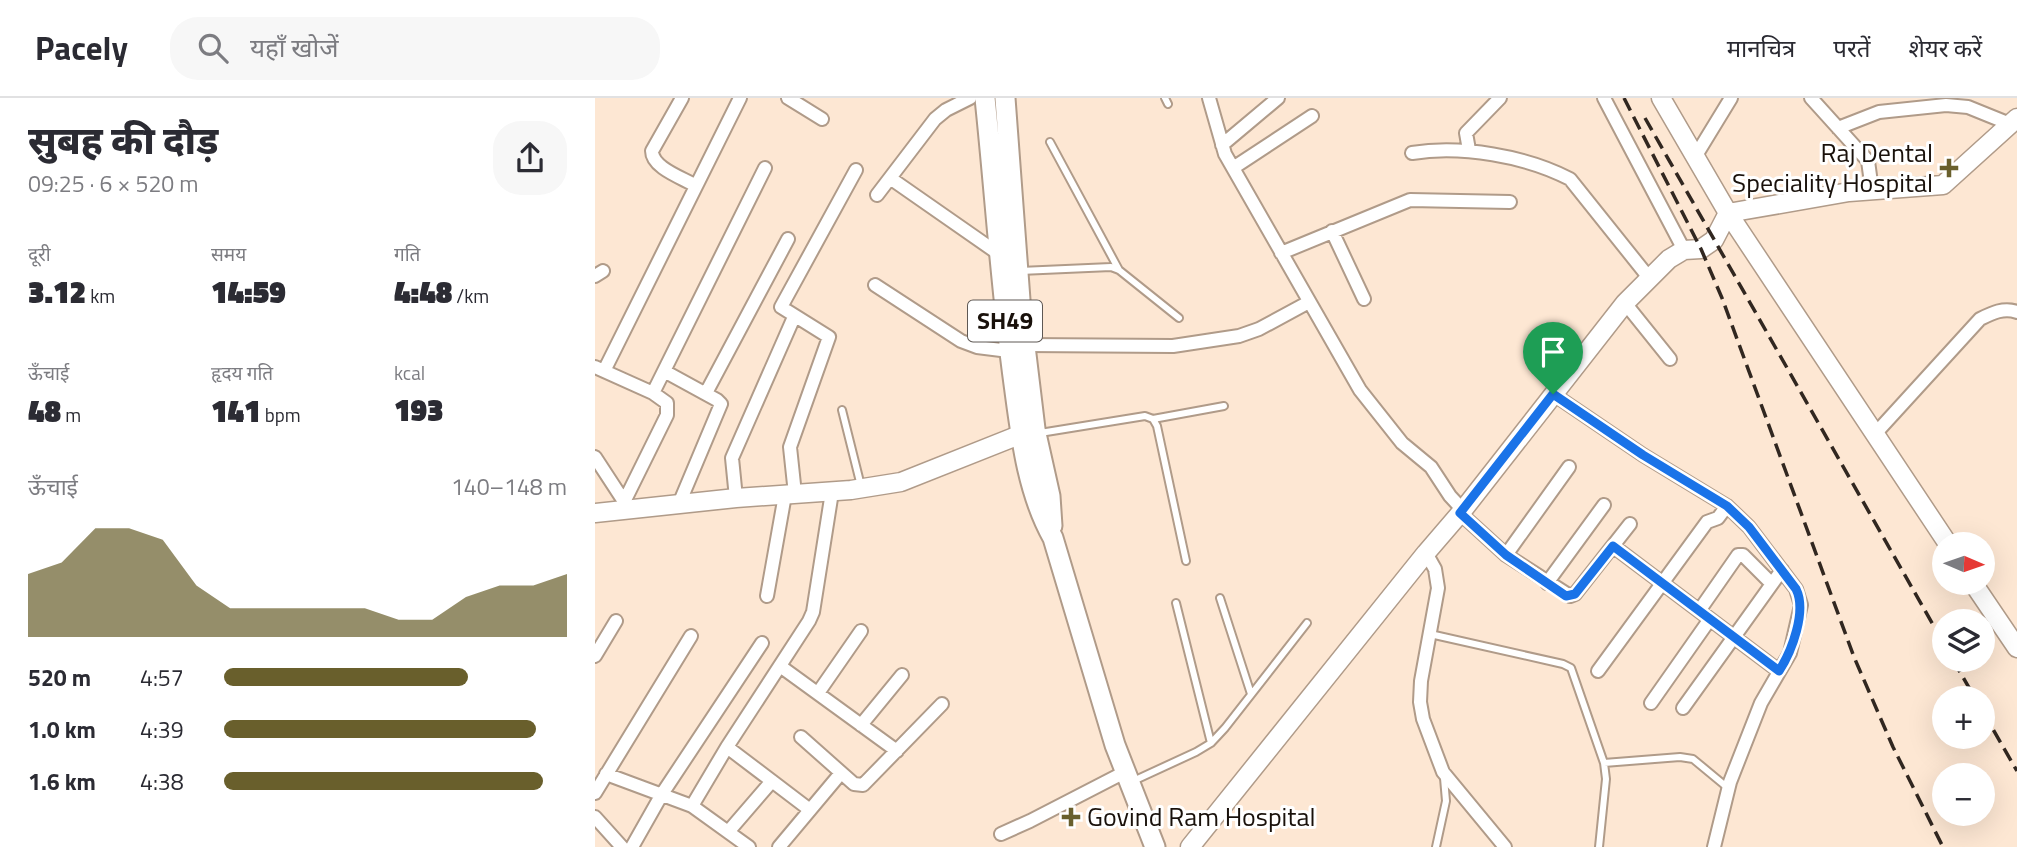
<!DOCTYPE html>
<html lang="hi">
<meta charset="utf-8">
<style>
:root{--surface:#fff;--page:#f7f7f7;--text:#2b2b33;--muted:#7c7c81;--line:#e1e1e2;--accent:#695f2c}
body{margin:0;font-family:"Titillium Web","Noto Sans Devanagari",sans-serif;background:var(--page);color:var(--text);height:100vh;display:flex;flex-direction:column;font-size:26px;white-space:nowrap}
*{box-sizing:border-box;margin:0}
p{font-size:23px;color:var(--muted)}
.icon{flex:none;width:38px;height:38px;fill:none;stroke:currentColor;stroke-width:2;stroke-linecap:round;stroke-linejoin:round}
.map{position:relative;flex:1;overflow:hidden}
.side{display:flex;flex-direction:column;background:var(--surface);width:595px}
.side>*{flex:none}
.needle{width:46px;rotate:92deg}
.fabs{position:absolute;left:1337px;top:434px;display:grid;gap:14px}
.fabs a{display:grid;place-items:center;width:63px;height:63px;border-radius:50%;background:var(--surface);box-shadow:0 7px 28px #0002;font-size:35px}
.pin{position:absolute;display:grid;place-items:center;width:60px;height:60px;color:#fff;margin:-72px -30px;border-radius:50% 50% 50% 0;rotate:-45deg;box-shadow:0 0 7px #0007}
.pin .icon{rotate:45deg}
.round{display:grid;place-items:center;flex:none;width:74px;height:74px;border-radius:28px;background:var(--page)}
.headline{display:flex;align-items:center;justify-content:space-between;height:119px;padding:0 28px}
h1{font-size:38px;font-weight:800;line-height:52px}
.metrics{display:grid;grid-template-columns:repeat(3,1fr);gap:10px;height:119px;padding:7px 28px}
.metrics div{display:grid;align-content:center}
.metrics b{font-size:30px;font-weight:800}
.metrics small{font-size:19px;font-weight:400}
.metrics p{font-size:19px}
.chart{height:196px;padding:14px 28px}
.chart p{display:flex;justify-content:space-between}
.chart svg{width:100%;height:126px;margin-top:7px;fill:var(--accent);opacity:.7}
ul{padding:0 28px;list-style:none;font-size:23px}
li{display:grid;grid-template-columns:112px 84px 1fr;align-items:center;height:52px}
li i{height:18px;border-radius:9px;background:var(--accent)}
header{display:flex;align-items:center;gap:42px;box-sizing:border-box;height:98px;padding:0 35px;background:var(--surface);border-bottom:2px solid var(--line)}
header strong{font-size:33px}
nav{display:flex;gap:38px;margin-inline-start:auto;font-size:24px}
.search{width:490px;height:63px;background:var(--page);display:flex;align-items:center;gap:18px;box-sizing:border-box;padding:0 24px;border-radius:28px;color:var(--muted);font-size:26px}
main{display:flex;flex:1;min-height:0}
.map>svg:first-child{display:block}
</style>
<header>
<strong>Pacely</strong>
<div class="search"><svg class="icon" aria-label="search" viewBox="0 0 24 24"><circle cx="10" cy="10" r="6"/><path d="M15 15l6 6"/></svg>यहाँ खोजें</div>
<nav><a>मानचित्र</a><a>परतें</a><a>शेयर करें</a></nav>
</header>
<main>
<section class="side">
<div class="headline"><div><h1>सुबह की दौड़</h1><p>09:25 · 6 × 520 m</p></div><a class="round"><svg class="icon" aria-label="share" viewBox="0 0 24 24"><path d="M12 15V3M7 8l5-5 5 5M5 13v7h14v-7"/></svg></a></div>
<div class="metrics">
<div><p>दूरी</p><b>3.12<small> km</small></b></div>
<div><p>समय</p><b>14:59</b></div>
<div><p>गति</p><b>4:48<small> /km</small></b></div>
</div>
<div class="metrics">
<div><p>ऊँचाई</p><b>48<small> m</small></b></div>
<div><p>हृदय गति</p><b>141<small> bpm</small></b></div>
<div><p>kcal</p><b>193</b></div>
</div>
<div class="chart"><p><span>ऊँचाई</span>140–148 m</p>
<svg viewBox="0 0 160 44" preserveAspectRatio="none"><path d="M0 44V22L10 18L20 6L30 6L40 10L50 26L60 34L70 34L80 34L90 34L100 34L110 38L120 38L130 30L140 26L150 26L160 22V44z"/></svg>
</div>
<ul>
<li><b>520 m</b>4:57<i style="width:71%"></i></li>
<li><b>1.0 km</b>4:39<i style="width:91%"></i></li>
<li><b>1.6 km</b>4:38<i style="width:93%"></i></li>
</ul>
</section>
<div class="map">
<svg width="1422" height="749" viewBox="0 0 1422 749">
<rect width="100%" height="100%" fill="#fde7d3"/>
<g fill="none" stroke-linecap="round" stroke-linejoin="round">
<g stroke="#b09b89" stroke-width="10">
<path id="lane" d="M570 0 573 6
M455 44 524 172
M425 173 516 169 524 172 584 220
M247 312 266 388
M558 321 629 308
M445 335 550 318 558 321 562 328 591 463
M625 500 656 596
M581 505 616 645
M835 536 968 566 976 570 1009 665 1011 681 1004 749
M1009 665 1085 659 1098 661 1133 690
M536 684 601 654 616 645 630 630 712 525
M841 749 851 703 849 680"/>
</g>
<g stroke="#b09b89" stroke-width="16">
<path id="street" d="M87 0 57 53C57 70 88 80 101 88
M193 0 227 21
M614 0 630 56 765 292 807 345 836 369 855 398 868 412
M1009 0 1089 152
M1216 0 1273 63 1277 92
M1243 30 1284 14 1351 7 1373 9 1415 26
M627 47 683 0
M874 52 871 35 905 0
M817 55C866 47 931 58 975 81L1055 181
M1100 59 1136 0
M638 70 717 18
M295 80 404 156
M282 97 340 21 351 12 375 0
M737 133 769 201
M686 155 815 102 915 104
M0 178 8 173
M280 187 366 243 382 249 414 253
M1030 205 1075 261
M430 247 578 248 644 238 664 231 714 204
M0 269 58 295 72 305V317L29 404
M9 273 145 0
M69 273 122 302 126 306 84 406
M58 295 170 70
M111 295 193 141
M958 296 1048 357 1132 408 1154 429 1201 491 1206 507 1195 555 1166 605 1135 684 1119 749
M1280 336 1385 221C1397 215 1409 209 1422 214
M0 359 32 408
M200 396 195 349 234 239 186 209 261 72
M141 400 137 360 199 219
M865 415 911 457 975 498 980 496 1035 426
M1018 448 1184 573
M831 455 840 471 843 490 826 583 825 604 828 621 848 674 910 749
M911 457 974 369
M952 485 1009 407
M172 498 190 397
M1104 513 1143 457H1148L1177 486
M0 558 21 523
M185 568 302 653
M1003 573 1112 424 1123 420 1132 408
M223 595 266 533
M1056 605 1115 521
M1088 610 1187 472
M266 627 307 577
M206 639 259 686 268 687 347 606
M132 649 215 712
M11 676 97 708 154 749
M0 695 96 538
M97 708 132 649 214 523 218 514 237 394
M0 719 27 749
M133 734 177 683
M406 736 435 723 530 674
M37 749 67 696 167 545
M184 749 246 675"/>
</g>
<g stroke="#b09b89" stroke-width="21">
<path id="secondary" d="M1066 0 1133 115 1353 446
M0 415 141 400 256 392 306 384 437 332
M1378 485 1422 550
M595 749 831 455 868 412 1030 205 1074 161 1089 152 1106 151 1119 142 1133 115 1254 94 1348 87 1422 20"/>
</g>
<g stroke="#b09b89" stroke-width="23">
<path id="primary" d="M390 0C400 95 406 191 419 286 426 338 432 394 458 440L520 647 560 749
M410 0 426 215 440 331 455 398 457 428"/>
</g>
<use href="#lane" stroke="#fff" stroke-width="6"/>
<use href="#street" stroke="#fff" stroke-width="12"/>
<use href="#secondary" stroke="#fff" stroke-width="18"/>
<use href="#primary" stroke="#fff" stroke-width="19"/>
<path stroke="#312720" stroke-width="3.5" stroke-dasharray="14 7" stroke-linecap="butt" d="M1029 0 1106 151 1127 200 1259 559 1298 649 1348 749
M1050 20 1349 546
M1358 562 1380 600
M1388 614 1422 673"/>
</g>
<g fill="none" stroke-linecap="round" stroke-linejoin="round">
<g stroke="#fff" stroke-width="14">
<path id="route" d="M958 296 1048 357 1132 408 1154 429 1201 491C1212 513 1197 553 1184 573L1018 448 980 496 971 498 911 457 865 415Z"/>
</g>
<use href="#route" stroke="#1a73e8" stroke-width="9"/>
</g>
<g fill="#695f2c" stroke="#fff" stroke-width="2.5">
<path d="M1350.5 59.5h7v7h7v7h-7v7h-7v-7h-7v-7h7z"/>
<path d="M472.5 708.5h7v7h7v7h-7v7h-7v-7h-7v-7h7z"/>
</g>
<g text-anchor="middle" stroke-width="6" stroke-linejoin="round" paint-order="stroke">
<rect fill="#fff" stroke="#5e5854" stroke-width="2" x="373" y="202.5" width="74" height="41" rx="5"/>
<g font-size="24" font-weight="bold" fill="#19110b">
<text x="410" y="231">SH49</text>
</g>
<g font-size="26" fill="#19110b" stroke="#fff" text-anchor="end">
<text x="1338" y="64">Raj Dental<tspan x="1338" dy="30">Speciality Hospital</tspan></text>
<text x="492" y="728" text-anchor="start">Govind Ram Hospital</text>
</g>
</g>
</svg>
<div class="fabs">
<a><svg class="needle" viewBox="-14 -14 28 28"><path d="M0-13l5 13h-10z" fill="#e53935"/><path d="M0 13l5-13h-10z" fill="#7c7c81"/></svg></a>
<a><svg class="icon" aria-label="layers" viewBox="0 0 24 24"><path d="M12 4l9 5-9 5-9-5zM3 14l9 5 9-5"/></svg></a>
<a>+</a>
<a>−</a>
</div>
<div class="pin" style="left:958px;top:296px;background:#1e9e55"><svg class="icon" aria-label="arrive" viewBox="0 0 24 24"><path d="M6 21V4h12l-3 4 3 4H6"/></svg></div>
</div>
</main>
